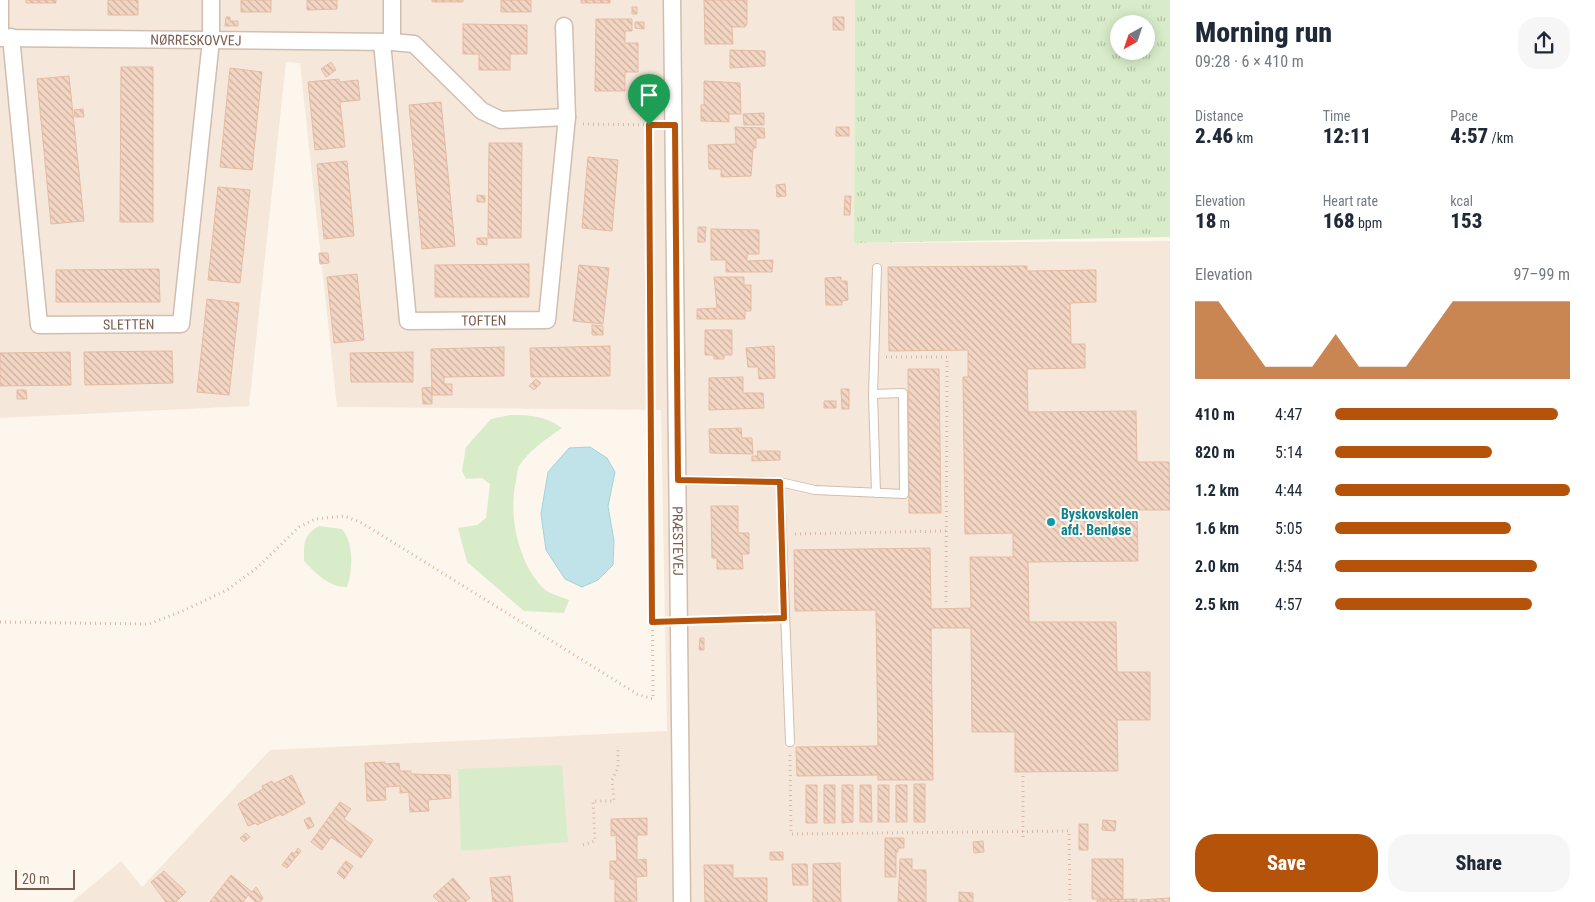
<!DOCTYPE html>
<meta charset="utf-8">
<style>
:root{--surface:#fff;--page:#f6f6f7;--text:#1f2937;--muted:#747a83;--accent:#b45309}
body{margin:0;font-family:"Roboto Condensed",sans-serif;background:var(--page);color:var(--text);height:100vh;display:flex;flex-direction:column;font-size:19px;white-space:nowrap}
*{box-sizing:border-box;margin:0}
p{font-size:16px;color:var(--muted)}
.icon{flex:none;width:28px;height:28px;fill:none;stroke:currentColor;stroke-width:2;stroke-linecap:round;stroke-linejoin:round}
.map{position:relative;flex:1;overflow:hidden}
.details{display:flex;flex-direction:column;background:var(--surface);width:425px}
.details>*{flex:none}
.needle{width:32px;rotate:220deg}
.buttons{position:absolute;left:1110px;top:15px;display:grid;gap:10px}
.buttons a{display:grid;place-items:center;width:45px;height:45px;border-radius:50%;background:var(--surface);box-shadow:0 2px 12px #0003;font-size:25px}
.scale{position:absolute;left:15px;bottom:12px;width:60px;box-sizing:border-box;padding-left:5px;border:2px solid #7a5c4d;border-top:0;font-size:14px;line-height:18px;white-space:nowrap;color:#7a5c4d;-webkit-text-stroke:4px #fffaf3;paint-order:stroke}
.pin{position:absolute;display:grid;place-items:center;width:42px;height:42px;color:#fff;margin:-51px -21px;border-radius:50% 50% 50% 0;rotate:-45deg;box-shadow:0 0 5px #0007}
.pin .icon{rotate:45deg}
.round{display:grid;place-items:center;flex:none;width:52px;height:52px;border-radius:20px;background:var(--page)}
.summary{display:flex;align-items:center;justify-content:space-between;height:85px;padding:0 25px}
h1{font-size:28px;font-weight:800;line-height:38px}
.metrics{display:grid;grid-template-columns:repeat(3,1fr);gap:8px;height:85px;padding:5px 25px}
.metrics div{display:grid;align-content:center}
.metrics b{font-size:21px;font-weight:800}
.metrics small{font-size:14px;font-weight:400}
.metrics p{font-size:14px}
.chart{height:140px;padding:10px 25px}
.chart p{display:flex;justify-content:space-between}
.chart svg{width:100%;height:90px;margin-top:5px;fill:var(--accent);opacity:.7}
.button{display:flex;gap:10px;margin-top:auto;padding:10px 25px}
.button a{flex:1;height:58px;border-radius:20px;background:var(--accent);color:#fff;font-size:20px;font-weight:800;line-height:58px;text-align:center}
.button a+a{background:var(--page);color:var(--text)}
ul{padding:0 25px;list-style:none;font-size:16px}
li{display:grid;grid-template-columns:80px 60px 1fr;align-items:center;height:38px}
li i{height:12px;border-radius:6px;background:var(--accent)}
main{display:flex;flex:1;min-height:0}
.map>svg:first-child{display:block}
</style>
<main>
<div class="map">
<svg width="1170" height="902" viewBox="0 0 1170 902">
<defs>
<pattern id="park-tufts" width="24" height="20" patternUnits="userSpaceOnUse" patternTransform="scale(1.25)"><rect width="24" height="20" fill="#d8ecc9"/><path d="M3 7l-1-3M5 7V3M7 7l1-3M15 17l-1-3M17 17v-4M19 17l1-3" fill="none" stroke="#b4c2a5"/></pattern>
<pattern id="building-back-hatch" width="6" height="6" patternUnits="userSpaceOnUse" patternTransform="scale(1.25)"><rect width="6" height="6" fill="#f3d5c3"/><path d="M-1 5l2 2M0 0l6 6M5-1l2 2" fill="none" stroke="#cab0a1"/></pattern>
</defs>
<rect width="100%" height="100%" fill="#fdf6ec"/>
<path fill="#f5e8da" d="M0 0H855L854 243 1170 241V902H72L121 861 142 887 270 750 667 731 661 410 337 407 300 63 286 62 249 406 0 418Z"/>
<path fill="#d8ecc9" d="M510 415C531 415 545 416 562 428 548 438 529 450 519 466 517 470 517 476 516 481 508 515 518 563 544 589 550 594 562 597 569 600L564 613 524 611 467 562 458 528 477 525 486 518 490 484 482 478 466 479 462 471 466 447 491 419Z
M319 526 342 529C354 543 353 570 347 587 328 587 317 574 304 561 304 544 303 535 319 526Z
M562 765 568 842 461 851 458 769Z"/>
<path fill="url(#park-tufts)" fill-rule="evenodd" d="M855 0H1170V237L854 243ZM1119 24H1146V51H1119Z"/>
<path fill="#bfe3e8" stroke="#a5d3da" d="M590 447 607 458 615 472 608 506 614 541 613 565 598 580 582 587 565 579 546 550 541 514 548 472 569 448Z"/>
<path fill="url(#building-back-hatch)" stroke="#e6bba3" d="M26 0H56V3H26Z
M108 0H138V15H108Z
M241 0H271V12H241Z
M307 0H337V9L307 10Z
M432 0H463V2H432Z
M501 0H531V12H501Z
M581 0H610V3H581Z
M704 0H747V24L745 27H732L733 44H705Z
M632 7H637V14H632Z
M226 17H230V21H238V26H225Z
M833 17H844V30H833Z
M596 19H632V31H625V43H638V72H625V91H595Z
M635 22H644V29L635 28Z
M463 24 527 25V54H510V70H479V54H463Z
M730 50 765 51V66L730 68Z
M331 62 336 70 326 77 321 69Z
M121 67H153V222H120Z
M230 68 262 72 252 170 220 167Z
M69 76 84 221 51 224 37 79Z
M339 79 340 82 358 80 360 100 340 102 345 147 315 150 308 82Z
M704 81 740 83 741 114H729V122L701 121V105H704Z
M441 102 455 246 422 249 409 105Z
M83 109 84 117H75L74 110Z
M764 113V125H744L743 114Z
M735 127 764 128 765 138H756V148H753L751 176 721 177V169H709L708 145 736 144Z
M836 127H849V136H836Z
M489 143H522L521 238H488Z
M588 157 618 160 612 231 582 228Z
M347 161 354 236 324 239 317 164Z
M785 184 786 196 777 197 776 185Z
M218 187 250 190 240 283 208 280Z
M477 195 485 196V202H477Z
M845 196H851L850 215H844Z
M698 227H706L705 242H698Z
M711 229 759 230V254H747V261L773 260 772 272H726V260H711Z
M477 238H487V245L477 244Z
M319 253H328L329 263 320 264Z
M529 264V297H435V265Z
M579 265 609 268 603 324 573 321Z
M1027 266V271L1096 270V302L1070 303 1071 344H1085V368L1027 369 1028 412 1136 411 1137 462H1169L1170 510H1137L1138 561 1028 562 1029 622H1116L1117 672H1150V720H1117L1118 771 1015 772V732H972L971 628H931L933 780H878V775L797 776 796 747 878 746 876 610 795 611 794 550 930 548 931 609 971 608 970 557H1013V533L965 534 963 377H968V350L889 351 888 267Z
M159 269 160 302H56V270Z
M357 274 364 340 334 343 327 277Z
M714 277H744V285H751V311H745V319H697V309L717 308Z
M841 277V281H847L848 300 842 301V305H826L825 278Z
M207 299 239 303 229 395 197 392Z
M592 325 603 326V335H592Z
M705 330H732V355H724V359H714V355H705Z
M610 346V376L531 377 530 348Z
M774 346 775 378 759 379 758 367H748L746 348Z
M504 347V376L444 377V384H452V395H432L431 349Z
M172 351 173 383 85 385 84 352Z
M70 352 71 385 0 386V353Z
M413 352V382H351L350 353Z
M908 369H939L941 513H909Z
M743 377V393H763L764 408 709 410V378Z
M536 379 541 383 534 390 529 386Z
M432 387V404H423L422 388Z
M841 389H849V409H842Z
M17 390H26L27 399H17Z
M824 401H836V408H824Z
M741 428 742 438H752L753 454 710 453 709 429Z
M757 451H780V460L752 461V456H758Z
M711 506H738V533H749V554H742L743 569H717V558H712Z
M700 638H704V650H699Z
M385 762V764L399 763 400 771H411V774L450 775 451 798 428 800 429 811 410 812 409 792 400 793V786L385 787 386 800 367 801 365 763Z
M292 775 305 803 282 816 281 814 257 825 256 823 248 826 238 804 263 789 262 786 272 781 273 784Z
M914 784H925V822H914Z
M806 785H817V823H806Z
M824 785H835V823H824Z
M842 785H853V822L842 823Z
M860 785H871L872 822H860Z
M878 785H889V822H878Z
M896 785H907V822H896Z
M340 802 351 809 344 819 373 840 361 858 331 837 322 850 311 842Z
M310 817 314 826 308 829 304 820Z
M647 818V835H637V860L646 859 647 876 636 877 637 901 615 902V879H610V861H617L616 835 611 836V819Z
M1103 820 1116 821 1115 831 1102 830Z
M1079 824H1088V850H1079Z
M246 833 250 837 244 842 240 838Z
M885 838H904V848H898V852H896V877H885Z
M983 841 984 852 974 853 973 842Z
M298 848 301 851 287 868 282 865 292 852 294 854Z
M770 852H783V860H770Z
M900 859H912V870H926V902H898Z
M1092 859H1123V899H1092Z
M346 861 353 866 344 879 337 873Z
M840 863 841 902H813V864Z
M792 864H807L808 885H793Z
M704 865H733V878H767V902H705Z
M164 871 186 892 176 902H166L151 882Z
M231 875 252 892 256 887 263 898 260 902H256L248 895 243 902H210Z
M510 876 513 902H493L490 878Z
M453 878 470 898 465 902H439L433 896Z
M959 892 973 893V902H959Z
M1170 898V902H1140V900Z
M1137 899V902H1097V900Z"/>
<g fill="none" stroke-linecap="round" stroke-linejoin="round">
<g stroke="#d1beb0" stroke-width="10">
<path id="lane" d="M873 394 877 268
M678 480 780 482 815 490 904 494 903 393 873 394 876 493
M780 482 790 742"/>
</g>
<g stroke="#d1beb0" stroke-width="19">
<g id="street">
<path id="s1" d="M0 0V38L392 42 414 44 482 111 501 120 567 117"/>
<path id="s2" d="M672 0 682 902"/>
<path id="s3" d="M11 37 39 325 181 324 211 40V0"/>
<path id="s4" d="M382 42 408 321 547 320 567 117 564 26"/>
<path d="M392 42V0"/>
</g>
</g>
<path stroke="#d9b8a5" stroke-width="3" stroke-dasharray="1 4" stroke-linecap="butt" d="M583 124 657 125
M886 357H947L946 603
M795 534 946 531
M695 620 771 618
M0 622 149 624 185 610 227 590 258 567 299 527 315 519 344 516 362 523 637 694 653 699 649 125
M790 755 791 834 1069 831 1070 902
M1023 776V838
M583 845 595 841 593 801H614L612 780 618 768V746"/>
<use href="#lane" stroke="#fff" stroke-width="8"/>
<use href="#street" stroke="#fff" stroke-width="16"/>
</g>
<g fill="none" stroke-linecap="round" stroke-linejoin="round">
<g stroke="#fff" stroke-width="10">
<path id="route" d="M649 125H675L678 480 780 482 784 618 652 622Z"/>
</g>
<use href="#route" stroke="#b45309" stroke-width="6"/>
</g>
<circle fill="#0f9aa8" stroke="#fffaf3" stroke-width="2" cx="1051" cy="522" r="5"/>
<g text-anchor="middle" stroke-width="4" stroke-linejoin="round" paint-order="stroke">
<g font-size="14" fill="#7a5c4d" stroke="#fffaf3">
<text dy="5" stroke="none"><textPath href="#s1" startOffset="234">NØRRESKOVVEJ</textPath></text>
<text dy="5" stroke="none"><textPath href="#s4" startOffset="356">TOFTEN</textPath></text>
<text dy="5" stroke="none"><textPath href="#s3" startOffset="379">SLETTEN</textPath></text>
<text dy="5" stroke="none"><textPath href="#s2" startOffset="541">PRÆSTEVEJ</textPath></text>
</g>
<g font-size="14" font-weight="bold" fill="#0d838f" stroke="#fffaf3" text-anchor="start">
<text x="1061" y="519">Byskovskolen<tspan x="1061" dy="16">afd. Benløse</tspan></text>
</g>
</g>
</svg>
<div class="buttons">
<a><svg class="needle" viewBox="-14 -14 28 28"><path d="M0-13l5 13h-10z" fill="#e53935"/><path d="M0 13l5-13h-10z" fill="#747a83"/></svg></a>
</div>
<div class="scale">20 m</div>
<div class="pin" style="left:649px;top:125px;background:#1e9e55"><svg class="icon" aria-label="arrive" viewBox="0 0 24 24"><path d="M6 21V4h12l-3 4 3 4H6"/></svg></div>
</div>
<section class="details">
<div class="summary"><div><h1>Morning run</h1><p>09:28 · 6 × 410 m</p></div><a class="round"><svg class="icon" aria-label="share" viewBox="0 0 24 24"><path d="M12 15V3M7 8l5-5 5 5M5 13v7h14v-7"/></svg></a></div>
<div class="metrics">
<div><p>Distance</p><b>2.46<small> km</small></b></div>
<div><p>Time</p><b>12:11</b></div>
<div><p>Pace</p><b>4:57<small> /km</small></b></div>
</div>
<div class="metrics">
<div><p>Elevation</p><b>18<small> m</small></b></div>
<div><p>Heart rate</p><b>168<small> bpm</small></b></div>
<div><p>kcal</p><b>153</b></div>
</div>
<div class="chart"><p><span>Elevation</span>97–99 m</p>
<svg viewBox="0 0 160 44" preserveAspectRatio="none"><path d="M0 44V6L10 6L20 22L30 38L40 38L50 38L60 22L70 38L80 38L90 38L100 22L110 6L120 6L130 6L140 6L150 6L160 6V44z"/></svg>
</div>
<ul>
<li><b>410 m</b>4:47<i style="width:95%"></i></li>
<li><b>820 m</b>5:14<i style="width:67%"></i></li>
<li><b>1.2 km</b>4:44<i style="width:100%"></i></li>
<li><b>1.6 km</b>5:05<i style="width:75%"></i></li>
<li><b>2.0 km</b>4:54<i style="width:86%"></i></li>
<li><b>2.5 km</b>4:57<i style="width:84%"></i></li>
</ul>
<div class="button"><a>Save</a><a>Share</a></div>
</section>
</main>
